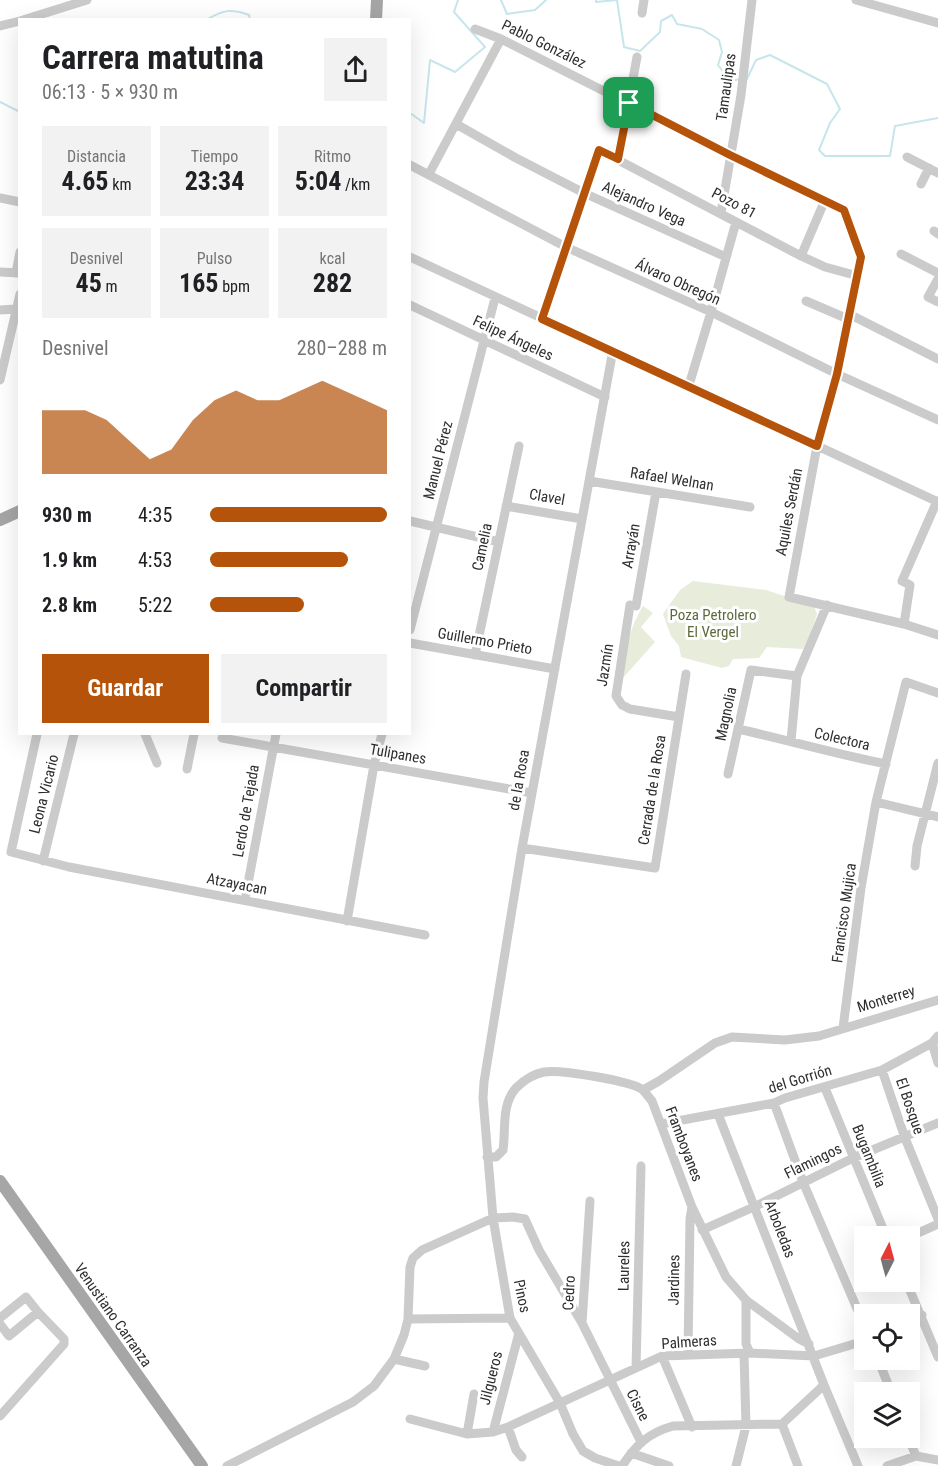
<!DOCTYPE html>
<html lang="es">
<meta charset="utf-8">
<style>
:root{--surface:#fff;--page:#f2f2f2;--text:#202124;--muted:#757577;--accent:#b45309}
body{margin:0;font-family:"Roboto Condensed",sans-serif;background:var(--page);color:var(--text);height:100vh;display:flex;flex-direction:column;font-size:22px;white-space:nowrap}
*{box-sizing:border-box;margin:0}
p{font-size:20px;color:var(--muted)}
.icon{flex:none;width:33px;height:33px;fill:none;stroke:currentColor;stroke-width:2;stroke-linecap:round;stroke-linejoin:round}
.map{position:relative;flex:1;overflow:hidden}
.side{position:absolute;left:18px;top:18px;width:393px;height:717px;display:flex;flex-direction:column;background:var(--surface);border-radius:0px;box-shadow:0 6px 24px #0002}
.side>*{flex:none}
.needle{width:39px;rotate:6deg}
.fabs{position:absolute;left:854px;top:1226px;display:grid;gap:12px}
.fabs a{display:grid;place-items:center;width:66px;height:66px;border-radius:0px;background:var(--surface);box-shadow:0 6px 24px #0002;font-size:30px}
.pin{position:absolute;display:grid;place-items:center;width:51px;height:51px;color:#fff;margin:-26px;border-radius:12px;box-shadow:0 3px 9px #0006}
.round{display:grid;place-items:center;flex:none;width:63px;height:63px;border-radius:0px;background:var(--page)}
.summary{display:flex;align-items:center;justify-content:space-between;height:102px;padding:0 24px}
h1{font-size:33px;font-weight:700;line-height:45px}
.stats{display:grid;grid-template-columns:repeat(3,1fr);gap:9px;height:102px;padding:6px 24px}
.stats div{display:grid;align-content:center;border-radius:0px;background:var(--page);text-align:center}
.stats b{font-size:26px;font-weight:700}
.stats small{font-size:16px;font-weight:400}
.stats p{font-size:16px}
.chart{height:168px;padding:12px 24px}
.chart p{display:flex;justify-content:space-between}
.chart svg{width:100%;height:108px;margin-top:6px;fill:var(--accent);opacity:.7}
.action{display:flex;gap:12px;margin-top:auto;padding:12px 24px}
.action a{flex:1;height:69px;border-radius:0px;background:var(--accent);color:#fff;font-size:24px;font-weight:700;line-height:69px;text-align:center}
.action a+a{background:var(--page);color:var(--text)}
ul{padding:0 24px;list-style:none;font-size:20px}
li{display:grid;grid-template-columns:96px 72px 1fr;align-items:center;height:45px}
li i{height:15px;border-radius:8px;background:var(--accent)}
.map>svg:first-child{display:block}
</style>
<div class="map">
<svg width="938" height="1466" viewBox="0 0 938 1466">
<rect width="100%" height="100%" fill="#fff"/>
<path fill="#e7ecdb" d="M693 581 766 590 814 606 817 614 808 640 803 649 767 647 759 658 733 659 729 666 722 668 681 657 679 646 671 636 663 614 680 590Z
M643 606 653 613 641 627 655 642 623 678C623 654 630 627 643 606Z"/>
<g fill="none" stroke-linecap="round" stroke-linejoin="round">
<path stroke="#c7e6ec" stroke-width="2" d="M501 0 507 14 535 10 546 0
M596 0V2L617 0 624 47 640 51 660 32 661 21 672 15 677 24 702 29 719 40 722 52 718 65 730 81 741 79
M206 20C223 10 231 8 249 15L250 20
M747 79 756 60 770 55 827 84 840 109 830 123 819 150 825 156H890L895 126 938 118
M0 102 20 112
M410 113 424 123 430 60 455 72 485 47 454 12 458 0"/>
<path stroke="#cbcbcb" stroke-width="9" d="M856 0 938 23
M642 13 644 0
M23 20 87 0
M0 26 20 21
M475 29 501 39 730 155 844 210 862 257 837 374 817 446 789 597 904 624 938 635
M456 124 516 158 584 193 726 257
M907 157 938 173
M618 159 637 57
M410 165 566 247 711 312 837 374 938 420
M429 174 501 39
M921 184 929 168
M0 198 20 202
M721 213 741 95 752 0
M934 231 938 234
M901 254 938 273
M801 256 825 200
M410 257 938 502
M0 272 20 273
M16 273 20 252
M938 279 928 297 938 302
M806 301 848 319
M410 305 605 397
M0 310 16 309
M849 314 938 359
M542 319 599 150 801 256 825 267 858 276
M613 350 522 848 484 1082 483 1098 493 1218 510 1318 560 1403 573 1434 583 1451 595 1458 619 1466
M0 380 20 294
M689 385 711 312 736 222
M589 481 750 507
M506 506 582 519
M410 521 499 542
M630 605 616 696 622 705 630 709 679 717
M636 606 656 492
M904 624 910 585 902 581 937 501
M410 630 495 298
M410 643 555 669
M475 655 519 446
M738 729C788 740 836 754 886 764
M37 734 11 852 69 867 425 935
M145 734 157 763
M222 738 532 793
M791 741 797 676 827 605
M187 769 194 734
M728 774 751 670 797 676
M876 802 938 817
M522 848 655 868 686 674
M43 861 74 734
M915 866 917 846 938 763
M246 894 276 734
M347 921 374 765 382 734
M843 1028 861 888 876 802 906 682 938 693
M935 1041 932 1043 938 1063
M882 1070 905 1138 938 1219
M825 1088 886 1236
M643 1090 659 1081 715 1043 732 1037 785 1040 819 1036 938 1000
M774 1103 803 1182 864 1325
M718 1114 824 1385 858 1466
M661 1124 774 1103 785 1098 882 1070 932 1043 938 1036
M487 1157H496L503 1150C506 1129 501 1105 516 1088 523 1081 534 1074 544 1072 559 1069 632 1081 643 1090 646 1093 649 1098 652 1101L692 1207 726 1277 746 1300 799 1339 809 1344
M590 1201 582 1323 641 1442
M702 1230 756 1206 853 1158 938 1123
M909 1237 938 1224
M906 1281 938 1357
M746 1300V1344L750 1353
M0 1318 26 1297 38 1312 9 1336 0 1324
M408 1319 510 1318
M909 1321 922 1315
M688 1354 690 1219 692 1207
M662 1356 692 1427
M394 1359 425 1366
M878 1359 891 1392
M636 1368 641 1166
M0 1416 64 1344V1339L38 1312
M410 1419 467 1434 493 1432 508 1427 662 1356 750 1353 814 1356 864 1341
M782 1424 798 1466
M508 1427 516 1450 522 1457
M493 1432 519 1333
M467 1434 474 1394
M908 1437 916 1456
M631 1453 669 1466
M227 1466 353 1402 374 1386 394 1359 404 1335 408 1319 410 1267 413 1258 422 1250 493 1218 513 1217 525 1219 539 1250 582 1323
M622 1466C636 1445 648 1433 673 1426L782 1424 824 1385
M736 1466 746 1426 744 1354
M887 1466 916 1456 938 1460"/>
<path stroke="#a6a6a6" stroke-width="12" d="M376 20 377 0
M0 520 20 511
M0 1181 202 1466"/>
</g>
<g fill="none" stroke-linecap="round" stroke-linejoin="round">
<g stroke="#fff" stroke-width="12">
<path id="route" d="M629 103 730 155 844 210 861 257 837 374 817 446 542 319 599 150 618 159Z"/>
</g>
<use href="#route" stroke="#b45309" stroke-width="8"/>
</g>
<g text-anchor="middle" stroke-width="6" stroke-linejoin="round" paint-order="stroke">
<g font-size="15" fill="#2e2e2e" stroke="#fff">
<text transform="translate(544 44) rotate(26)" y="5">Pablo González</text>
<text transform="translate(726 87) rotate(-82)" y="5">Tamaulipas</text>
<text transform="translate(734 203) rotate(28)" y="5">Pozo 81</text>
<text transform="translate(644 204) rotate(24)" y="5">Alejandro Vega</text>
<text transform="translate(678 282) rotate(24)" y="5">Álvaro Obregón</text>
<text transform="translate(513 338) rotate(25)" y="5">Felipe Ángeles</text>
<text transform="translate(438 460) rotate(-76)" y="5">Manuel Pérez</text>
<text transform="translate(672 479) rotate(9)" y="5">Rafael Welnan</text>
<text transform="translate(547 497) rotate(10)" y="5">Clavel</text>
<text transform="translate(789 512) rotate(-79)" y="5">Aquiles Serdán</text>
<text transform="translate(631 546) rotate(-80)" y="5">Arrayán</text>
<text transform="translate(482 547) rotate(-78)" y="5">Camelia</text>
<text transform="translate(485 641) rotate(10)" y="5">Guillermo Prieto</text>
<text transform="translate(605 665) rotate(-81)" y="5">Jazmín</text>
<text transform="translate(726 714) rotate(-78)" y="5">Magnolia</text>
<text transform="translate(842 739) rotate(13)" y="5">Colectora</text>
<text transform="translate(398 754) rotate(10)" y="5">Tulipanes</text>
<text transform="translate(519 780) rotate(-80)" y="5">de la Rosa</text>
<text transform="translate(652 790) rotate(-81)" y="5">Cerrada de la Rosa</text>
<text transform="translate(44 794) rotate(-76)" y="5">Leona Vicario</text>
<text transform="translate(246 811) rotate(-80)" y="5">Lerdo de Tejada</text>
<text transform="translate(237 884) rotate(11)" y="5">Atzayacan</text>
<text transform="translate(844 913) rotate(-82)" y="5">Francisco Mujica</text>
<text transform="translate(886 999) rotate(-17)" y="5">Monterrey</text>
<text transform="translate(800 1079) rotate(-17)" y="5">del Gorrión</text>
<text transform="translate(910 1106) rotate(71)" y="5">El Bosque</text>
<text transform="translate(684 1144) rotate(69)" y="5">Framboyanes</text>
<text transform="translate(869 1156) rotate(68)" y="5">Bugambilia</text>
<text transform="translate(813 1161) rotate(-26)" y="5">Flamingos</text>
<text transform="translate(780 1229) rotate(69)" y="5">Arboledas</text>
<text transform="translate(624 1266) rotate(-89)" y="5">Laureles</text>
<text transform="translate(674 1280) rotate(-89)" y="5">Jardines</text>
<text transform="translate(569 1293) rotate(-87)" y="5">Cedro</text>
<text transform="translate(522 1296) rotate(78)" y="5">Pinos</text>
<text transform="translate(113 1315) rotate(55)" y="5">Venustiano Carranza</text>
<text transform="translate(689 1342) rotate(-4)" y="5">Palmeras</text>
<text transform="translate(491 1378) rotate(-76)" y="5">Jilgueros</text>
<text transform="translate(638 1405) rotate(63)" y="5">Cisne</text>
</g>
<g font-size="15" fill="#5b6a3a" stroke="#fff">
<text x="713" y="620">Poza Petrolero<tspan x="713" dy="17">El Vergel</tspan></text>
</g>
</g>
</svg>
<div class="fabs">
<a><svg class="needle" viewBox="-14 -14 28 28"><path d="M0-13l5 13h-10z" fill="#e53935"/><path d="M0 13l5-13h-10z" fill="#757577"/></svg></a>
<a><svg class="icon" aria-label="locate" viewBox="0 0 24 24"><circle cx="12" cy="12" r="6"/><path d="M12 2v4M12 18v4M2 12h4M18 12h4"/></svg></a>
<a><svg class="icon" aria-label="layers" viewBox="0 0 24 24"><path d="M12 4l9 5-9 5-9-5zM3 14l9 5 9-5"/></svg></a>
</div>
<div class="pin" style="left:629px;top:103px;background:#1e9e55"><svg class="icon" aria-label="arrive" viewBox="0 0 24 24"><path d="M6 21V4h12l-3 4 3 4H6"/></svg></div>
<section class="side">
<div class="summary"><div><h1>Carrera matutina</h1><p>06:13 · 5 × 930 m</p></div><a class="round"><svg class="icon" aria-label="share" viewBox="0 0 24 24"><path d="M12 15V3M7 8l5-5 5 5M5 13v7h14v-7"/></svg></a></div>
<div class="stats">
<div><p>Distancia</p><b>4.65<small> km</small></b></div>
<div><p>Tiempo</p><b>23:34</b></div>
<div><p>Ritmo</p><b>5:04<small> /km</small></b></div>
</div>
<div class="stats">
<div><p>Desnivel</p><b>45<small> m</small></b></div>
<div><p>Pulso</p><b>165<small> bpm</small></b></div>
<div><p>kcal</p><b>282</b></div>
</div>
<div class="chart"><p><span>Desnivel</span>280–288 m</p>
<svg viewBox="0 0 160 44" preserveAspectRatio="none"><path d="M0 44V18L10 18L20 18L30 22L40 30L50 38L60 34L70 22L80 14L90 10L100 14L110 14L120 10L130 6L140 10L150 14L160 18V44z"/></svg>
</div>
<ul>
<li><b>930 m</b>4:35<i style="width:100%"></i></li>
<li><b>1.9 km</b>4:53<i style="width:78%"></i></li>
<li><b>2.8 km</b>5:22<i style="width:53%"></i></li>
</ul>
<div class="action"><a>Guardar</a><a>Compartir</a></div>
</section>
</div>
